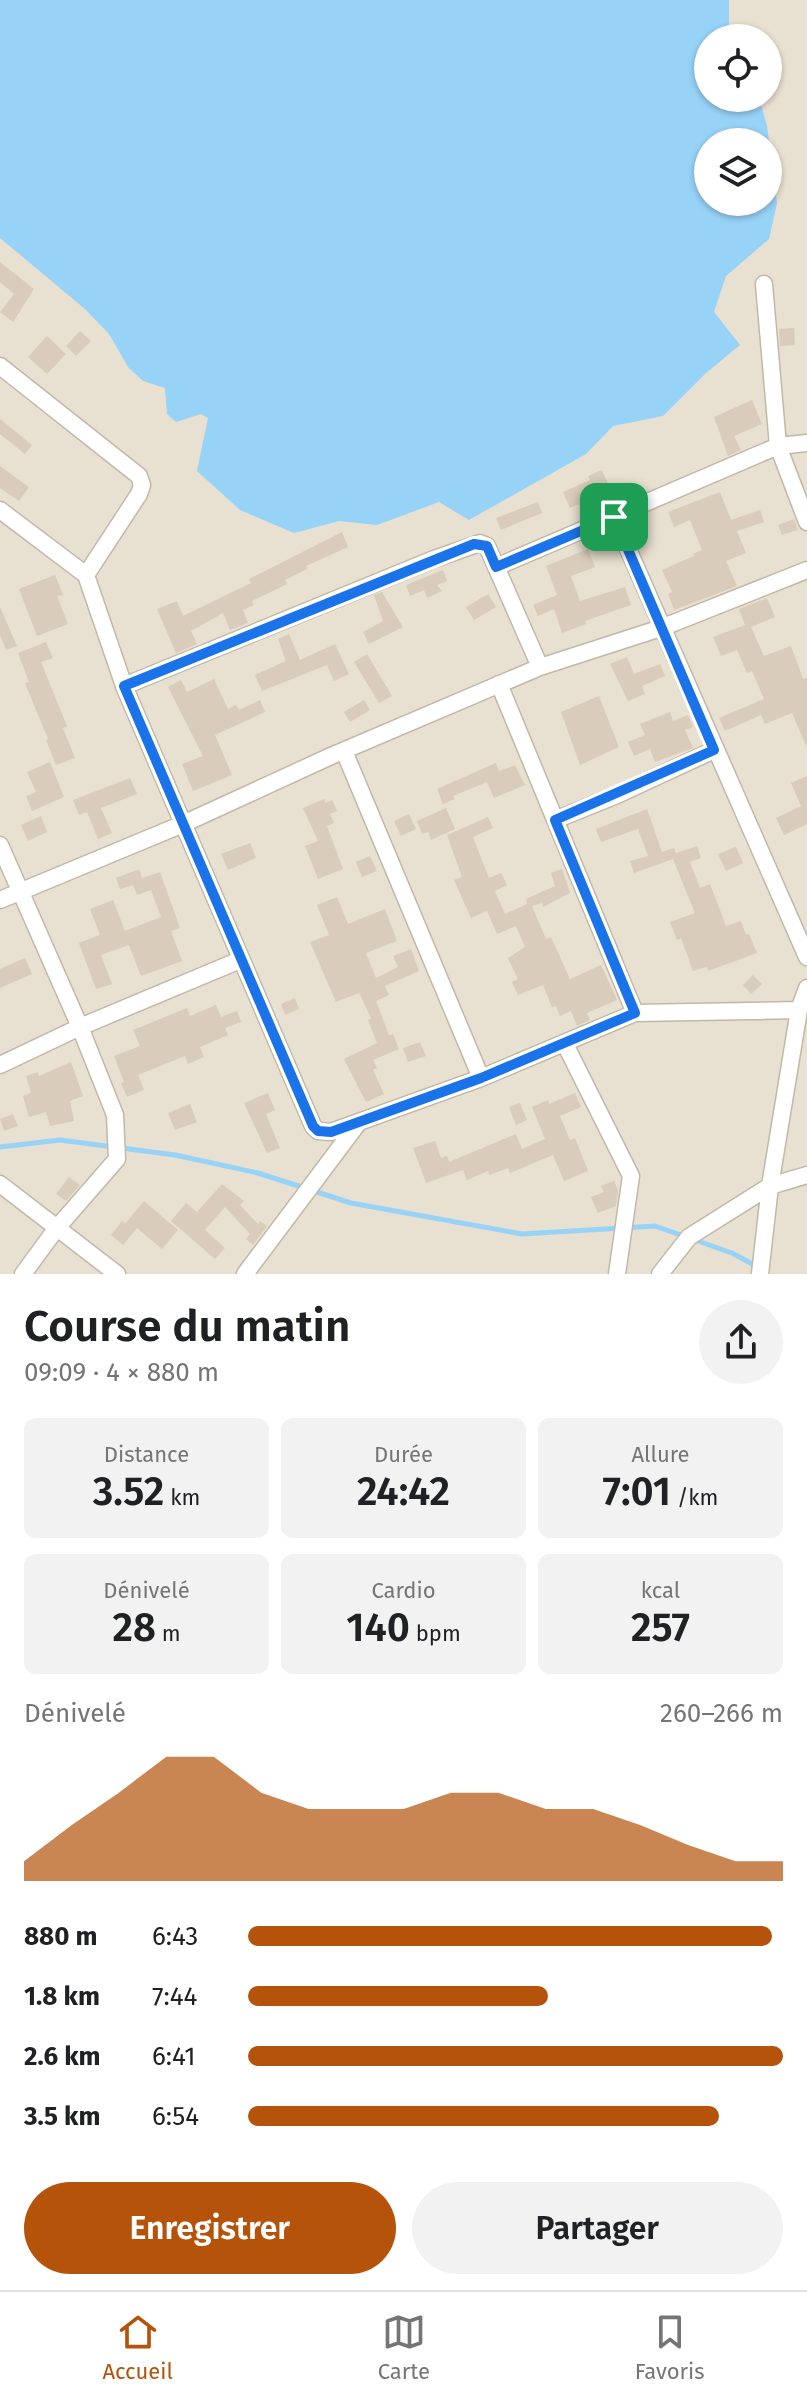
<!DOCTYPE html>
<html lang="fr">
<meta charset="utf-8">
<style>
:root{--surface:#fff;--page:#f2f2f2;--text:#202124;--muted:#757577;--line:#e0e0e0;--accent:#b45309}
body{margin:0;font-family:"Fira Sans",sans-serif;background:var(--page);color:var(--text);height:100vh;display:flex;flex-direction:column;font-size:30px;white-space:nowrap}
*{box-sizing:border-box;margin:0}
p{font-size:26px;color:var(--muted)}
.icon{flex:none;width:44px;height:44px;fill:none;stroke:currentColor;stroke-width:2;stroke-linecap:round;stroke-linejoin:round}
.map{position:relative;height:1274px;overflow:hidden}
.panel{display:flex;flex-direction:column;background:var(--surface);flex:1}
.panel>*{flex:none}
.fabs{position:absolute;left:694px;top:24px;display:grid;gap:16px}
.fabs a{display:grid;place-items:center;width:88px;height:88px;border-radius:50%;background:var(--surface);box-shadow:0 2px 6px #0004;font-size:40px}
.pin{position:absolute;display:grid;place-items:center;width:68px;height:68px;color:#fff;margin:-34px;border-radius:16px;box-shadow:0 4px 12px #0006}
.round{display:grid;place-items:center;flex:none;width:84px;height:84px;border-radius:42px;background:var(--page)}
.headline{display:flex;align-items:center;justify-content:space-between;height:136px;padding:0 24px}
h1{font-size:44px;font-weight:600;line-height:60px}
.stats{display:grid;grid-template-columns:repeat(3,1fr);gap:12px;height:136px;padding:8px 24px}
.stats div{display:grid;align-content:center;border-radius:12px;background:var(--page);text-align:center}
.stats b{font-size:40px;font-weight:600}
.stats small{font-size:22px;font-weight:400}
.stats p{font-size:22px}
.chart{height:224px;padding:16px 24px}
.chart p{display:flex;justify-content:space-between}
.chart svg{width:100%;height:144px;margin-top:8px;fill:var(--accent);opacity:.7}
.action{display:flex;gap:16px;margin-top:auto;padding:16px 24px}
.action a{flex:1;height:92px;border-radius:48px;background:var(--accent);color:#fff;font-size:32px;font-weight:600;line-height:92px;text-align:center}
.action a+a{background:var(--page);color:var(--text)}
ul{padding:0 24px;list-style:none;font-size:26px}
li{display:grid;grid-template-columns:128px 96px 1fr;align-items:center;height:60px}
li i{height:20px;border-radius:10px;background:var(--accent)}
.tabs{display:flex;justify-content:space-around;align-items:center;height:112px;border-top:2px solid var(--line);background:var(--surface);font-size:22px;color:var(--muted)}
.tabs a{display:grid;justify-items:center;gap:4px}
.tabs .active{color:var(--accent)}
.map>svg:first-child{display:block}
</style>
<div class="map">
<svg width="807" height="1274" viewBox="0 0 807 1274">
<rect width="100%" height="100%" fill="#f3eee3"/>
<path fill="#e8e0d0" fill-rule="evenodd" d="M0 0H807V1274H0ZM708 38H768V98H708ZM708 142H768V202H708Z"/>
<path fill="#97d2f7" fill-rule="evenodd" d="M0 0H729V38H708V98H759L767 126 777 203 769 239 726 276 714 312 740 345 706 373 663 416 613 426 586 454 469 520 439 502 377 525 339 521 294 533 240 510 197 471 208 418 201 414 176 422 167 414 165 388 143 381 128 367 109 334 85 309 0 238ZM708 142H768V202H708Z"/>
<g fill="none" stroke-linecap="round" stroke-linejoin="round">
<path stroke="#97d2f7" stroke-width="5" d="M0 1147 60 1140 175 1155 258 1173 351 1203 522 1234 655 1226 732 1253 756 1266"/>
</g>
<path fill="#d9ccba" d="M0 262 34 289 13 322 0 312 14 294 0 282Z
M794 328 795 345 780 346 779 329Z
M80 331 91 341 76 356 66 346Z
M47 336 66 354 47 374 28 357Z
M752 400 762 424 734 436 741 450 728 456 714 417Z
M0 419 32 445 25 454 0 434Z
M0 466 29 487 19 501 0 488Z
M602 470 609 486 606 488 611 506 586 517 579 504 570 508 563 492 590 480 588 476Z
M720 492 731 520 760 510 764 522 737 531 746 553 726 561 737 586 674 610 668 594 672 592 662 570 694 556 693 554 702 550 690 520 674 527 668 512Z
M538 502 542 513 501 530 496 518Z
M794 519 798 530 782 535 778 525Z
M342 532 348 547 306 566 307 569 285 580 287 584 252 601 254 605 243 610 248 623 230 630 223 613 191 631 197 644 176 653 157 609 177 601 183 616 251 583 249 579Z
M588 549 595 567 571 576 580 601 625 587 631 605 585 621 586 624 562 633 554 609 538 616 533 605 557 595 546 566Z
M443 570 447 581 437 585 442 591 427 598 424 590 410 596 406 585Z
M55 575 63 595 57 596 68 624 37 636 19 589Z
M382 592 403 627 369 644 363 632 383 621 374 595Z
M488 594 496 607 474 620 466 607Z
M767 598 775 617 751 627 764 656 791 646 803 679 807 678V748L792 713 765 724 761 715 725 731 719 718 764 699 752 671 747 673 737 650 721 656 713 637 745 625 739 609Z
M0 607 17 646 6 650 0 635Z
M289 634 300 660 335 644 349 674 334 681 327 665 262 691 255 675 286 661 278 639Z
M46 642 53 658 41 662 67 726 63 728 75 758 56 765 46 740 48 739 25 683 29 682 18 653Z
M367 654 392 696 379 703 354 662Z
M627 657 634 674 660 664 665 676 642 686 645 694 628 701 610 664Z
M214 679 228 709 236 705 239 710 260 700 265 712 215 735 232 775 193 791 182 764 203 756 168 687 181 680 187 692Z
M599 696 619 747 580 765 561 712Z
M364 700 370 710 350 722 344 712Z
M670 712 673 721 688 715 693 727 685 730 693 748 655 762 650 749 634 756 628 742 645 735 640 724Z
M50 762 64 797 32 811 26 796 36 792 27 772Z
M496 763 499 771 515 765 525 785 494 798 487 782 453 796 455 799 443 804 437 789Z
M807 776V824L784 835 776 818 801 806 791 783Z
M130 778 137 794 101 808 112 833 98 839 87 812 79 815 73 800Z
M324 799 326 803 332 800 337 811 330 814 334 823 327 826 343 869 318 879 305 846 318 841 303 808Z
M446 808 455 829 431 840 428 832 422 834 417 821Z
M647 809 662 852 674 848 676 853 697 846 701 858 690 862 700 888 710 884 726 926 741 921 746 935 749 934 757 953 708 971 707 967 693 971 681 938 677 940 670 922 695 913 673 859 634 873 630 861 648 856 638 829 601 842 596 829Z
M409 814 416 829 401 836 394 821Z
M41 816 47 832 28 841 21 825Z
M488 817 493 828 473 837 489 878 501 873 507 885 495 891 505 914 527 904 526 899 555 886 551 873 562 869 570 893 543 907 542 903 532 906 546 939 551 937 570 979 601 965 617 1000 587 1013 590 1020 577 1026 571 1011 560 1016 556 1006 552 1007 543 985 518 995 512 982 518 979 508 958 525 947 516 926 497 934 487 911 471 918 454 880 462 877 447 835Z
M250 843 256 858 228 870 221 854Z
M736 847 743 863 726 871 718 854Z
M370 856 377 871 362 877 356 862Z
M139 869 142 878 160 872 180 928 171 931 182 961 141 976 129 945 101 955 112 984 96 989 79 943 100 935 90 909 113 900 125 931 161 917 151 890 137 895 133 885 120 889 116 878Z
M337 897 348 924 385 909 397 941 366 953 376 978 398 967 393 956 411 949 419 971 385 986 389 995 376 1001 389 1035 393 1034 399 1049 373 1060 377 1068 373 1070 384 1094 366 1102 344 1059 377 1043 368 1020 371 1018 359 993 336 1002 310 942 329 935 317 905Z
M25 958 32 974 0 988V969Z
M753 975 762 984 751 994 743 985Z
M295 998 299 1009 285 1015 281 1004Z
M216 1005 221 1017 237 1011 241 1022 225 1028 228 1035 200 1047 204 1057 188 1064 185 1056 138 1075 144 1090 127 1097 121 1083 124 1082 114 1056 140 1046 133 1030 187 1008 190 1016Z
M420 1042 426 1056 408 1062 403 1048Z
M71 1062 83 1096 70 1101 74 1121 50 1126 46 1112 29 1117 23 1096 31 1093 26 1076 38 1072 39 1076Z
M268 1093 275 1110 266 1114 280 1148 267 1153 244 1103Z
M575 1093 581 1107 560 1116 570 1140 575 1138 588 1171 564 1181 553 1155 510 1173 508 1168 489 1175 488 1171 467 1180 463 1170 426 1183 413 1148 435 1141 441 1158 447 1156 449 1162 516 1134 522 1149 545 1139 532 1107 548 1100 549 1104Z
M520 1103 527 1120 516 1125 509 1107Z
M190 1104 197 1122 175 1130 168 1113Z
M13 1114 18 1126 4 1131 0 1119Z
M69 1177 80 1185 66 1201 56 1194Z
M614 1181 618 1190 616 1206 598 1213 591 1197 604 1192 601 1186Z
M222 1184 244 1201 240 1205 258 1224 260 1221 267 1226 253 1245 246 1239 250 1234 225 1207 205 1230 225 1248 215 1259 171 1221 186 1203 197 1212Z
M144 1201 178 1230 162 1249 137 1228 123 1245 111 1235 122 1221 125 1224Z"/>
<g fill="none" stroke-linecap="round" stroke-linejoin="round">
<g stroke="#c2b8a7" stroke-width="19">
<path id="street" d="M764 284 778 446 807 522
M0 366 139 476 142 485 139 494 86 575
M0 510 86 575 124 686 313 1126 318 1131 331 1132 481 1078 635 1013 799 1010
M614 517 807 957
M496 567 778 446 807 443
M499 684 635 1013
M124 686 434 559 480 543 487 546 540 667
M344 751 481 1078
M555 820 617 795 714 750
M0 845 80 1027 115 1115 117 1159 56 1229 23 1274
M0 900 183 824 331 756 540 667 661 628 807 570
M565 1044 631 1176 617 1274
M0 1065 80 1027 240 960
M0 1184 117 1274
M245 1274 359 1122
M660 1274 689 1237 770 1186 807 1175
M760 1274 770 1186 799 1010 807 988"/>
</g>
<use href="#street" stroke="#fff" stroke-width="16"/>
</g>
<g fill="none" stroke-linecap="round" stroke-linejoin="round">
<g stroke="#fff" stroke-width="16">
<path id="route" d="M614 517 714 750 555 820 635 1013 481 1078 331 1132 318 1131 313 1126 124 686 474 544 487 546 496 567Z"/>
</g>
<use href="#route" stroke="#1a73e8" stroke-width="10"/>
</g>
</svg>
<div class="fabs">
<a><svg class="icon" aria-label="locate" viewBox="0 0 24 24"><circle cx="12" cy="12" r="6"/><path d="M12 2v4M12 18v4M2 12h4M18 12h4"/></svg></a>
<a><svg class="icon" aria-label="layers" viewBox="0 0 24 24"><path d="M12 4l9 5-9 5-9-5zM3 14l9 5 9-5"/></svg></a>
</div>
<div class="pin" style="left:614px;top:517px;background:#1e9e55"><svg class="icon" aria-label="arrive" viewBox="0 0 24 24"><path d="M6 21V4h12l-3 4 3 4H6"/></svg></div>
</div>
<section class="panel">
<div class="headline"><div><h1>Course du matin</h1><p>09:09 · 4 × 880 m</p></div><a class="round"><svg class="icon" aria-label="share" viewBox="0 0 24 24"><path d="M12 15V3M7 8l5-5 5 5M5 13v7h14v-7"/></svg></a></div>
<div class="stats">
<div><p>Distance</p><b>3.52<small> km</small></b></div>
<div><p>Durée</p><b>24:42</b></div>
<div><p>Allure</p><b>7:01<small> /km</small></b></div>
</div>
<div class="stats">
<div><p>Dénivelé</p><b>28<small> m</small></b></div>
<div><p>Cardio</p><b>140<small> bpm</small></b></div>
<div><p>kcal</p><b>257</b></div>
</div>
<div class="chart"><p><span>Dénivelé</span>260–266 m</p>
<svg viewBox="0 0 160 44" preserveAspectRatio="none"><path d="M0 44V38L10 27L20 17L30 6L40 6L50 17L60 22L70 22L80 22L90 17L100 17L110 22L120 22L130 27L140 33L150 38L160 38V44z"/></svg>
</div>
<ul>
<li><b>880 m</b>6:43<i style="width:98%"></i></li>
<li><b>1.8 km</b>7:44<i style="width:56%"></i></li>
<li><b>2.6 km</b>6:41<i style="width:100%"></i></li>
<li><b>3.5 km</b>6:54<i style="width:88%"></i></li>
</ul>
<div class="action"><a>Enregistrer</a><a>Partager</a></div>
</section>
<nav class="tabs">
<a class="active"><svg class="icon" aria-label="home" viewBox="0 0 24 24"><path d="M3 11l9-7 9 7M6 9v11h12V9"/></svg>Accueil</a>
<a><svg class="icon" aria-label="map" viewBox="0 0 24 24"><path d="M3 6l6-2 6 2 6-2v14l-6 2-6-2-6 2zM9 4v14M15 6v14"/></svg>Carte</a>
<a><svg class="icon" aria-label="saved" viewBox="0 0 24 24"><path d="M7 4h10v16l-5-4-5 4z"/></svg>Favoris</a>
</nav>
